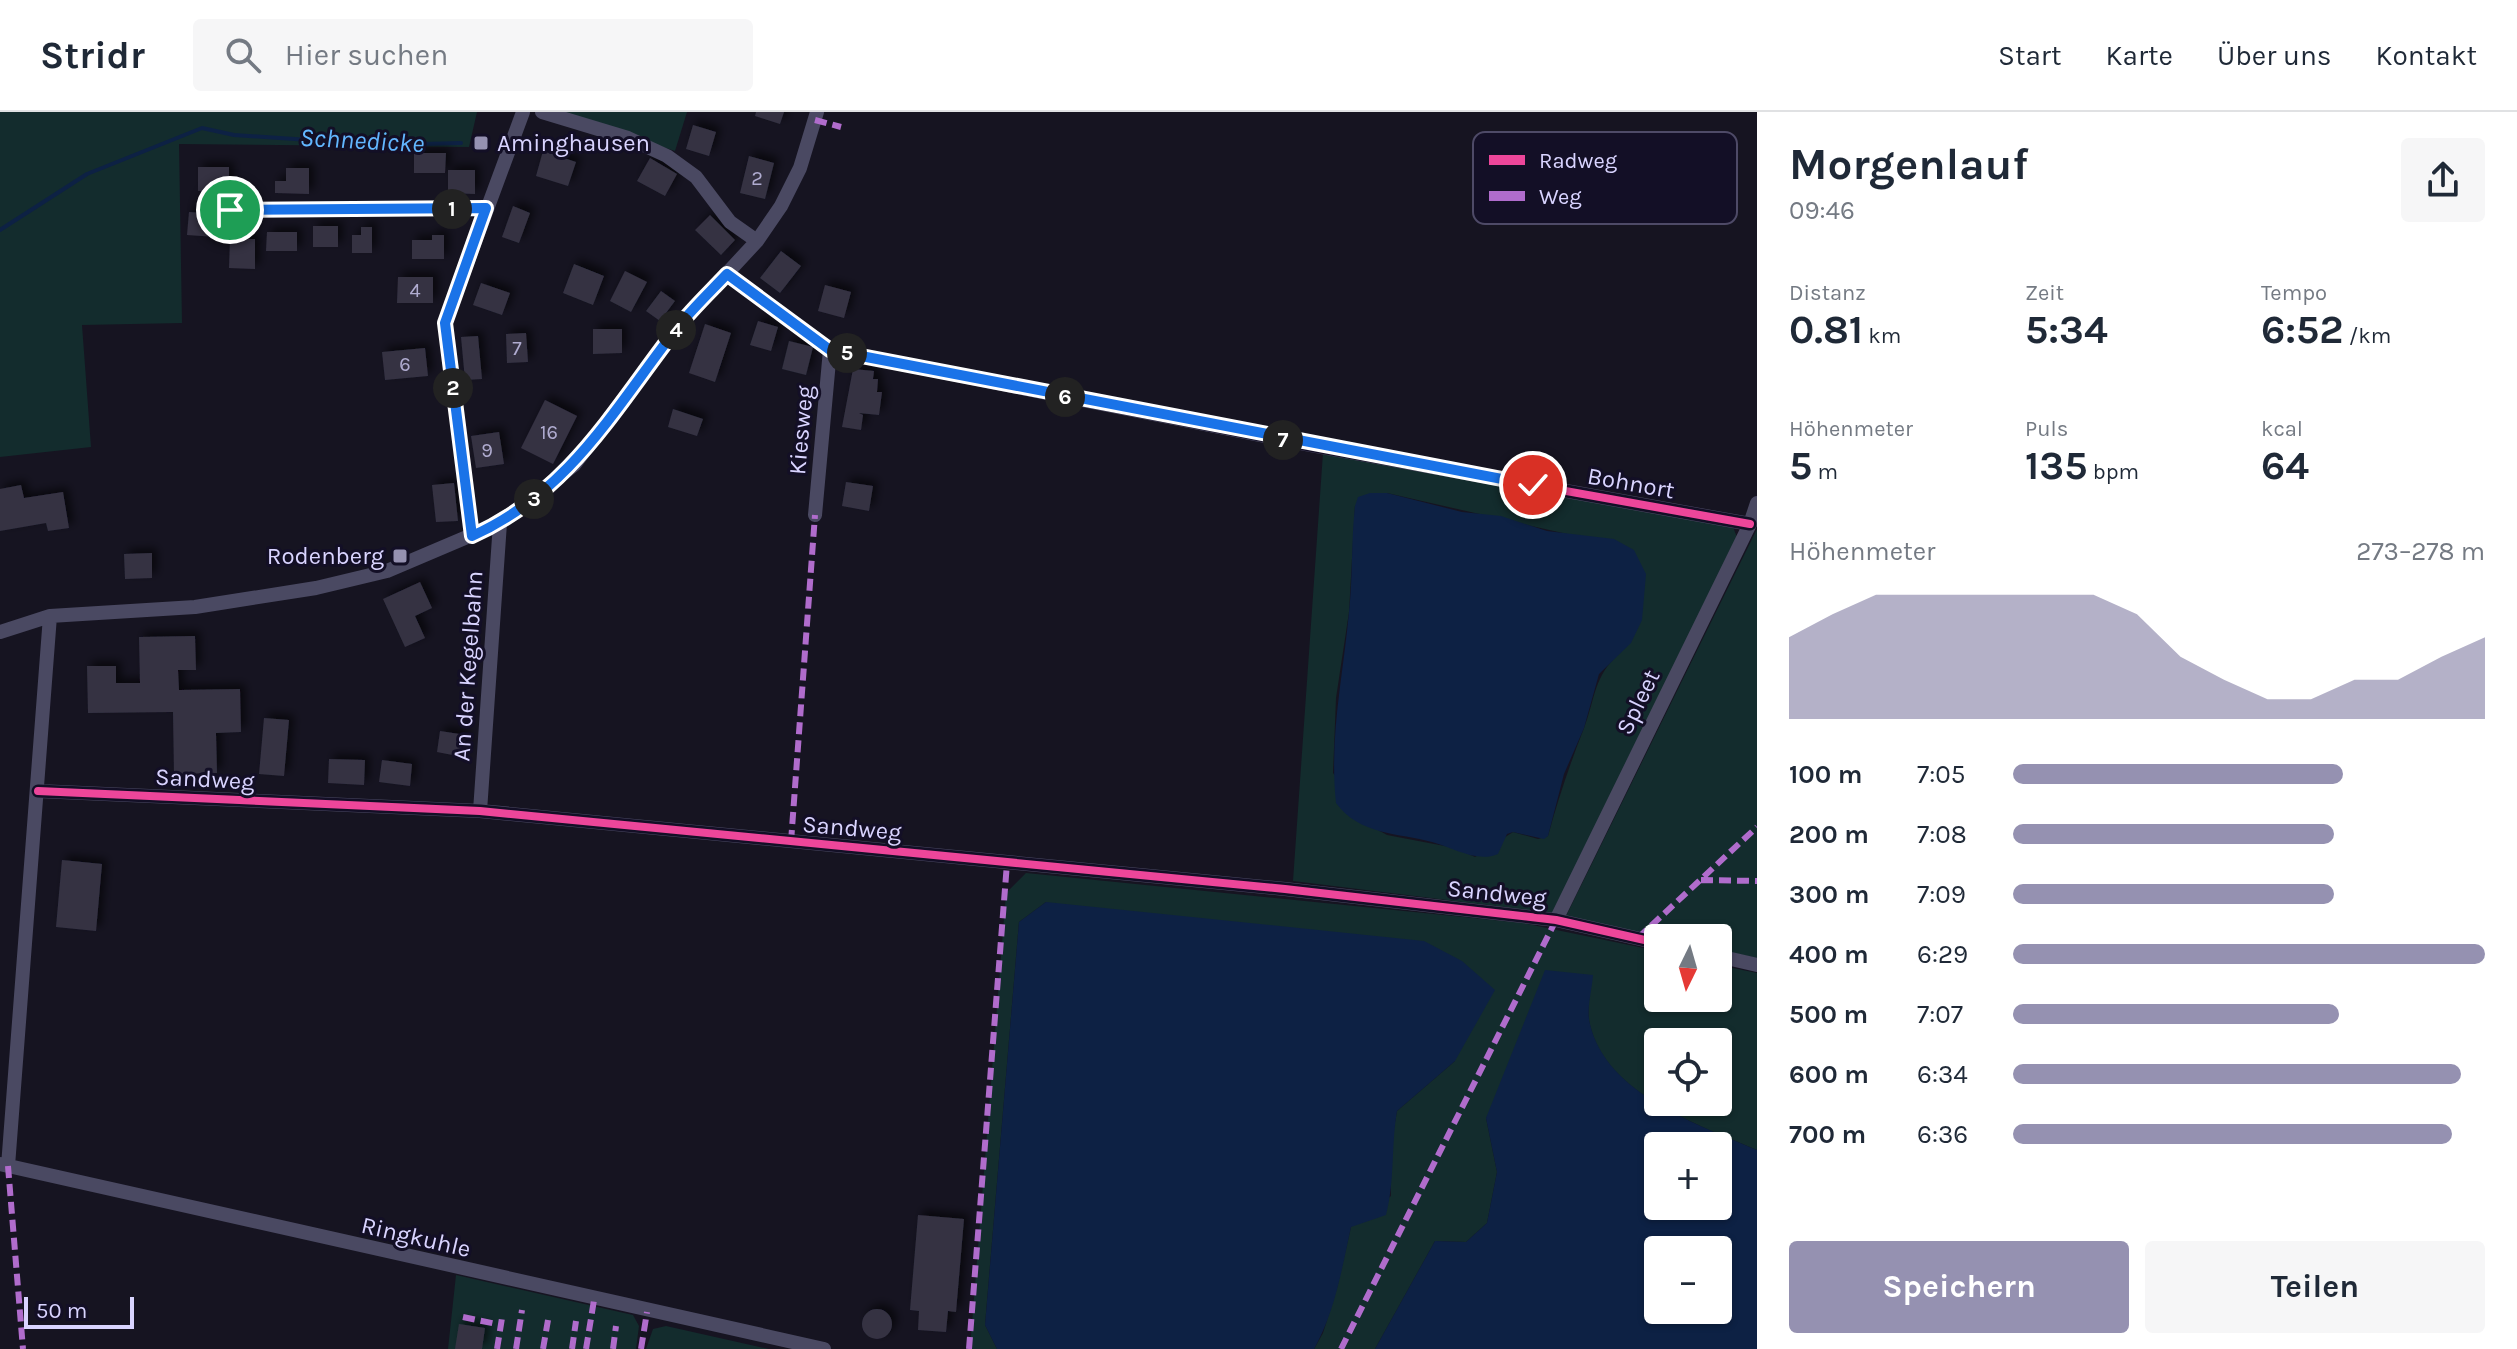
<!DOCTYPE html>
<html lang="de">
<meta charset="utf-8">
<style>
:root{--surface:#fff;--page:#f6f6f7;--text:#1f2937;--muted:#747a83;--line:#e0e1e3;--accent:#9591b1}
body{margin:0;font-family:Karla,sans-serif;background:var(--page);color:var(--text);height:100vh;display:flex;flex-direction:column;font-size:30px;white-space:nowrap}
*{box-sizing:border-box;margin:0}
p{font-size:26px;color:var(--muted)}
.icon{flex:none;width:44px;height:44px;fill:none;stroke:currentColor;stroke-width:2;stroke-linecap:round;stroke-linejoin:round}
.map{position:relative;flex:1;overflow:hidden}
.sheet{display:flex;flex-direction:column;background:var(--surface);width:760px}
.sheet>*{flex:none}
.needle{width:52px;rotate:185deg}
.buttons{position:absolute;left:1644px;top:812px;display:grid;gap:16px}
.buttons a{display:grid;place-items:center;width:88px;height:88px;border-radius:8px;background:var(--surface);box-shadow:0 2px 6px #0004;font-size:40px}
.scale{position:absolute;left:24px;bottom:20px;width:110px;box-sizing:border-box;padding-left:8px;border:4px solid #d9d4ff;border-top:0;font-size:22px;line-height:28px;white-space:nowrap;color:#d9d4ff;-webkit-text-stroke:6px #130f26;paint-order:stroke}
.pin{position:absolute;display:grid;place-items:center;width:68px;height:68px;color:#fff;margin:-34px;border:4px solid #fff;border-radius:50%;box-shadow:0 2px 8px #0007}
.km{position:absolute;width:40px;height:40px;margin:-20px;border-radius:50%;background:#222;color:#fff;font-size:22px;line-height:40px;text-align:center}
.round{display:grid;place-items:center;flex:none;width:84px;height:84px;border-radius:8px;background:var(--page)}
.headline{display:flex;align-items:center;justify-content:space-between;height:136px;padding:0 32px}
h1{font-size:44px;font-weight:700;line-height:60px}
.stats{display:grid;grid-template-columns:repeat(3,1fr);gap:12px;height:136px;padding:8px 32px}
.stats div{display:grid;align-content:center}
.stats b{font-size:40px;font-weight:700}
.stats small{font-size:22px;font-weight:400}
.stats p{font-size:22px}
.chart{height:224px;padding:16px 32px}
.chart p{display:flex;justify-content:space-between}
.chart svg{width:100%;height:144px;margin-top:8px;fill:var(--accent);opacity:.7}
.action{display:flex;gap:16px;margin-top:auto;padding:16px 32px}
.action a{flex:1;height:92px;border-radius:8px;background:var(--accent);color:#fff;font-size:32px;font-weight:700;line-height:92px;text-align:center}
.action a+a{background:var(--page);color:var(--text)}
ul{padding:0 32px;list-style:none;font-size:26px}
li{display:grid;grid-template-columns:128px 96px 1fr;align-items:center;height:60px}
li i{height:20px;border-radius:10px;background:var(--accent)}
header{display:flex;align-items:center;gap:48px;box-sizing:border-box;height:112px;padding:0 40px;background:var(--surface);border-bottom:2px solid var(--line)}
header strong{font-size:38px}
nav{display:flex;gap:44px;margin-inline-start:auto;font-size:28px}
.search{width:560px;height:72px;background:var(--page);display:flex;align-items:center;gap:20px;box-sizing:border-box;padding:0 28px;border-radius:8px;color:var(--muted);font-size:30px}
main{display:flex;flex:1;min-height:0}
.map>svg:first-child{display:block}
</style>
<header>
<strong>Stridr</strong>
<div class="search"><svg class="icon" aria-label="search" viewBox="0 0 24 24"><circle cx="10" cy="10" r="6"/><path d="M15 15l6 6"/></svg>Hier suchen</div>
<nav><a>Start</a><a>Karte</a><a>Über uns</a><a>Kontakt</a></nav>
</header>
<main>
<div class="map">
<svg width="1757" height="1237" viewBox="0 0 1757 1237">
<defs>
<filter id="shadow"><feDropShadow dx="5" dy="-5" stdDeviation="4" flood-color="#0009"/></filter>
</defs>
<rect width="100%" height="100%" fill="#161421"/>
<path fill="#132c2d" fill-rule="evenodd" d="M0 0H477L469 35 179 32 182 211 82 213 91 335 0 345Z
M555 0H687L675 39Z
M1323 341 1733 415 1738 428 1553 801 1293 769ZM1387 381 1576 424 1613 548C1594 567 1594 591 1584 616 1570 652 1558 687 1548 724L1538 727 1513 720 1475 745 1455 736 1387 723 1378 718 1333 661 1336 586 1349 500 1355 394Z
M1757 417V846L1718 838V826H1666L1566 804Z
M1026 761 1523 811 1658 839V886H1718V853L1757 861V1038C1699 1013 1606 982 1590 913 1586 898 1591 878 1592 863L1486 1006 1497 1060 1487 1111 1466 1130 1435 1129 1375 1237H1314L1323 1221 1337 1176 1351 1115 1391 1084V1033L1397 999 1455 949 1046 790 1019 810 985 1213 997 1237H970L1006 781ZM1658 930H1718V990H1658Z
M456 1163 633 1203 639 1214 636 1237H448Z
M666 1214 769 1237H646L653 1217Z"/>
<path fill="#0d2144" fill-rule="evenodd" d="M1370 381H1387L1462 400 1501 404 1547 419 1614 427 1634 438 1646 462 1642 508 1631 531 1599 562 1584 616 1564 662 1548 724 1544 727 1513 720 1507 722 1498 742C1477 751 1454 736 1432 730 1399 721 1359 723 1336 691 1329 624 1343 566 1349 500 1353 464 1351 429 1355 394L1358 385Z
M1046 790 1424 829 1462 849 1495 878 1455 949 1397 999C1391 1033 1395 1070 1386 1103L1351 1115C1342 1156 1335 1200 1314 1237H997L985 1213 1019 810Z
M1545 858 1593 863C1592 878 1586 898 1590 912 1606 982 1699 1013 1757 1038V1237H1375L1435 1129 1466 1130 1487 1111 1497 1060 1486 1006ZM1658 1034H1718V1094H1658ZM1658 1138H1718V1198H1658Z"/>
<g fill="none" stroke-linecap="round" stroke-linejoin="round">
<path stroke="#0d2144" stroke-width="4" d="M0 118 87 62 202 16 234 23 383 33 461 31"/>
</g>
<path fill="#343243" filter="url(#shadow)" d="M756 0H784L780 12 755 4Z
M693 13 716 20 709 44 686 37Z
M543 39 576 50 568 74 536 64Z
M414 41H446L445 61H414Z
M749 44 774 51 765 87 740 81Z
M650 46 677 62 665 84 637 69Z
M198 55H229V79H224L217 88 207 79H198Z
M286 56H309V82L275 81V69H286Z
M448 58H475V82L448 81Z
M513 94 530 101 519 131 502 125Z
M189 100 218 102 216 125 187 123Z
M710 103 735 128 721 143 695 118Z
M313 114H338V135H313Z
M361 115H372V141H352V123H361Z
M267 120H297V139H266Z
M432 123H444V147H412V128H432Z
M230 127H255V157L229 156Z
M781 139 801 154 780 181 760 166Z
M574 152 604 164 593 193 563 181Z
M625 159 647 170 631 200 610 189Z
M398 165H433V191H397Z
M481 171 510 181 502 203 473 193Z
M825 173 851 180 844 206 818 199Z
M661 179 675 189 660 209 646 199Z
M758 209 778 215 771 239 750 233Z
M705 212 731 221 715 270 689 261Z
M593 217H622V241L593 242Z
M526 221 528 250 507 251 506 222Z
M478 224 482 267 465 268 461 225Z
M789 229 813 235 806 263 782 257Z
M425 236 428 264 385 268 382 240Z
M853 257 874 259 873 267H878L877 280H882L879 303 859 301 863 303 861 318 842 315Z
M545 288 577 304 553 352 521 336Z
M673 297 703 307 697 324 668 315Z
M499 320 504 352 476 356 471 324Z
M846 370 873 374 869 399 842 394Z
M454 371 458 409 436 410 432 373Z
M21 373 24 386 63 380 69 416 48 419 46 411 0 419V377Z
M152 441V466L125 467 124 442Z
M420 470 432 496 415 504 425 526 405 535 383 487Z
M195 524 196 558H178L179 578 240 577 241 620 216 621 217 661 174 662 173 600 88 601 87 554H116V571H140L139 525Z
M264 606 289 608 284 664 259 662Z
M440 619 466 623 463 645 437 640Z
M329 647 365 648 364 673 328 671Z
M382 648 412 652 410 674 379 670Z
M62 748 102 752 96 819 56 815Z
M918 1103 964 1107 956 1200 948 1199 946 1220 918 1218 919 1199 910 1198Z
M862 1212a15 15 0 1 1 30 0a15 15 0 1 1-30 0Z
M459 1212 485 1216 482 1237H455Z"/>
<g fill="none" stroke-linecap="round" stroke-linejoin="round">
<path stroke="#4a4962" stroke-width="14" d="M542 0 628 26 667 44 696 65 730 110 757 129
M230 98 486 96
M727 162 830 238 1315 334 1750 412
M815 403 830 238
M472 424 445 211 523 0
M0 520 50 504 195 495 316 476 387 459 500 411 574 353 680 212 757 129 781 94 800 56 817 0
M38 679 480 699 1285 777 1556 808 1658 831
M480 699 500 411
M1556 808 1750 412 1757 391
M1718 844 1757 853
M0 1052 824 1237
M8 1054 50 504"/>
<path stroke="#b06ccc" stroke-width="6" stroke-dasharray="12 6" stroke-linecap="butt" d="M815 8 841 15
M791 730 815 403
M1701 768 1757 769
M1638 826 1757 715
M8 1054 23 1237
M463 1205 501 1213
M497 1237 502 1206
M516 1237 522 1198
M543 1237 548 1208
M572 1237 576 1209
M586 1237 594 1188
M613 1237 616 1214
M641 1237 647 1200
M969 1237 1007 751
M1341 1237 1556 808"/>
<g stroke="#130f26" stroke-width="13">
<path id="cycleway" d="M727 162 830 238 1315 334 1750 412
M38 679 480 699 1285 777 1556 808 1658 831"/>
</g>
<use href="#cycleway" stroke="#ed469a" stroke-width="8"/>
</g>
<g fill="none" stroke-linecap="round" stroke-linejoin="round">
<g stroke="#fff" stroke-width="16">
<path id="route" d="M230 98 486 96 445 211 472 424C570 380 614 297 677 216 692 197 710 180 727 162L830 238 1533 373"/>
</g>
<use href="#route" stroke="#1a73e8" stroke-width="10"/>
</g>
<g fill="#9591b1" stroke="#130f26" stroke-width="3">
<rect x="473" y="23" width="16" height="16" rx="4"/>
<rect x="392" y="436" width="16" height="16" rx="4"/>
</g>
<g text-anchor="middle" stroke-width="6" stroke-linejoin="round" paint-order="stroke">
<g font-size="20" fill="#b0acd0">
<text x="757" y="73">2</text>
<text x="415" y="185">4</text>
<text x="517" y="243">7</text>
<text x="405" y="259">6</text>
<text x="549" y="327">16</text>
<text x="487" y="345">9</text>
</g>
<g font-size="24" fill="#d9d4ff" stroke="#130f26" text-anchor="start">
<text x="497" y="39">Aminghausen</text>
<text x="384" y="452" text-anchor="end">Rodenberg</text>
</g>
<g font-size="24" fill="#d9d4ff" stroke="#130f26">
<text transform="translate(801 318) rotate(-85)" y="8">Kiesweg</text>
<text transform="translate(1631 371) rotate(10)" y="8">Bohnort</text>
<text transform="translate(468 554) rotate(-86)" y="8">An der Kegelbahn</text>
<text transform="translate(1638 590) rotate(-64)" y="8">Spleet</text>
<text transform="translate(205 667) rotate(3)" y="8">Sandweg</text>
<text transform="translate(852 716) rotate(5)" y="8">Sandweg</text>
<text transform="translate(1497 781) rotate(6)" y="8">Sandweg</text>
<text transform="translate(416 1125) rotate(13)" y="8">Ringkuhle</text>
</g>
<g font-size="26" font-style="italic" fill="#62b6ff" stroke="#130f26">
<text transform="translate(362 28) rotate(3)" y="9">Schnedicke</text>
</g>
</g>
<rect x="1473" y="20" width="264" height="92" rx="12" fill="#130f26" stroke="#4e4a67" stroke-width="2"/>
<rect x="1489" y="43" width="36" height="10" fill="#ed469a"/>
<rect x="1489" y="79" width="36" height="10" fill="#b06ccc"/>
<g font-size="22" fill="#d9d4ff">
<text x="1539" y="56">Radweg</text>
<text x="1539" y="92">Weg</text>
</g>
</svg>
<div class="buttons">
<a><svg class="needle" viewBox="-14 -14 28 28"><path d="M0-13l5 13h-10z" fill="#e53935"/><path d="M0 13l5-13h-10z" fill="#747a83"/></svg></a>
<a><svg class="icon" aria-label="locate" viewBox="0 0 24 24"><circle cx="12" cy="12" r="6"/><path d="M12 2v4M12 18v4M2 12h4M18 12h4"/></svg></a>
<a>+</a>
<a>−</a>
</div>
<div class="scale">50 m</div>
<div class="pin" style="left:230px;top:98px;background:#1e9e55"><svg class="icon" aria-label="arrive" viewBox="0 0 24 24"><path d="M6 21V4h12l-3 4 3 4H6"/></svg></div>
<div class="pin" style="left:1533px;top:373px;background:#d93025"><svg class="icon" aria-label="check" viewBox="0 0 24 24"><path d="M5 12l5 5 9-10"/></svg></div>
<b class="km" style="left:452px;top:97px">1</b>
<b class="km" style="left:453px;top:276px">2</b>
<b class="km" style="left:534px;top:387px">3</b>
<b class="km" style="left:676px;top:218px">4</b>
<b class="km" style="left:847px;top:241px">5</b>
<b class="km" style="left:1065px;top:285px">6</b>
<b class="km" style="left:1283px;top:328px">7</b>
</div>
<section class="sheet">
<div class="headline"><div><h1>Morgenlauf</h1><p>09:46</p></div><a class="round"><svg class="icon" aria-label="share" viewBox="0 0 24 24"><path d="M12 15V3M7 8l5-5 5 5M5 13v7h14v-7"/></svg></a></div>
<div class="stats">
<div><p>Distanz</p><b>0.81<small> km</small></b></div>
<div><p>Zeit</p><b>5:34</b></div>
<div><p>Tempo</p><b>6:52<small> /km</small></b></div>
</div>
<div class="stats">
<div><p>Höhenmeter</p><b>5<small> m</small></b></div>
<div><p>Puls</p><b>135<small> bpm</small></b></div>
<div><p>kcal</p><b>64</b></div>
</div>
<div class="chart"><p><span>Höhenmeter</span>273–278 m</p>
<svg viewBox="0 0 160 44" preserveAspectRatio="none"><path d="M0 44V19L10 12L20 6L30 6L40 6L50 6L60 6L70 6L80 12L90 25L100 32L110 38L120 38L130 32L140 32L150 25L160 19V44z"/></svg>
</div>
<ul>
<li><b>100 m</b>7:05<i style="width:70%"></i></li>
<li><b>200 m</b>7:08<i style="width:68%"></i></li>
<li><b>300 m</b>7:09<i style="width:68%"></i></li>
<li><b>400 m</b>6:29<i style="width:100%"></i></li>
<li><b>500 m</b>7:07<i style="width:69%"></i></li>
<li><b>600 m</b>6:34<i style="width:95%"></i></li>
<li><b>700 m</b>6:36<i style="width:93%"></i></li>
</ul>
<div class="action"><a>Speichern</a><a>Teilen</a></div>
</section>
</main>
